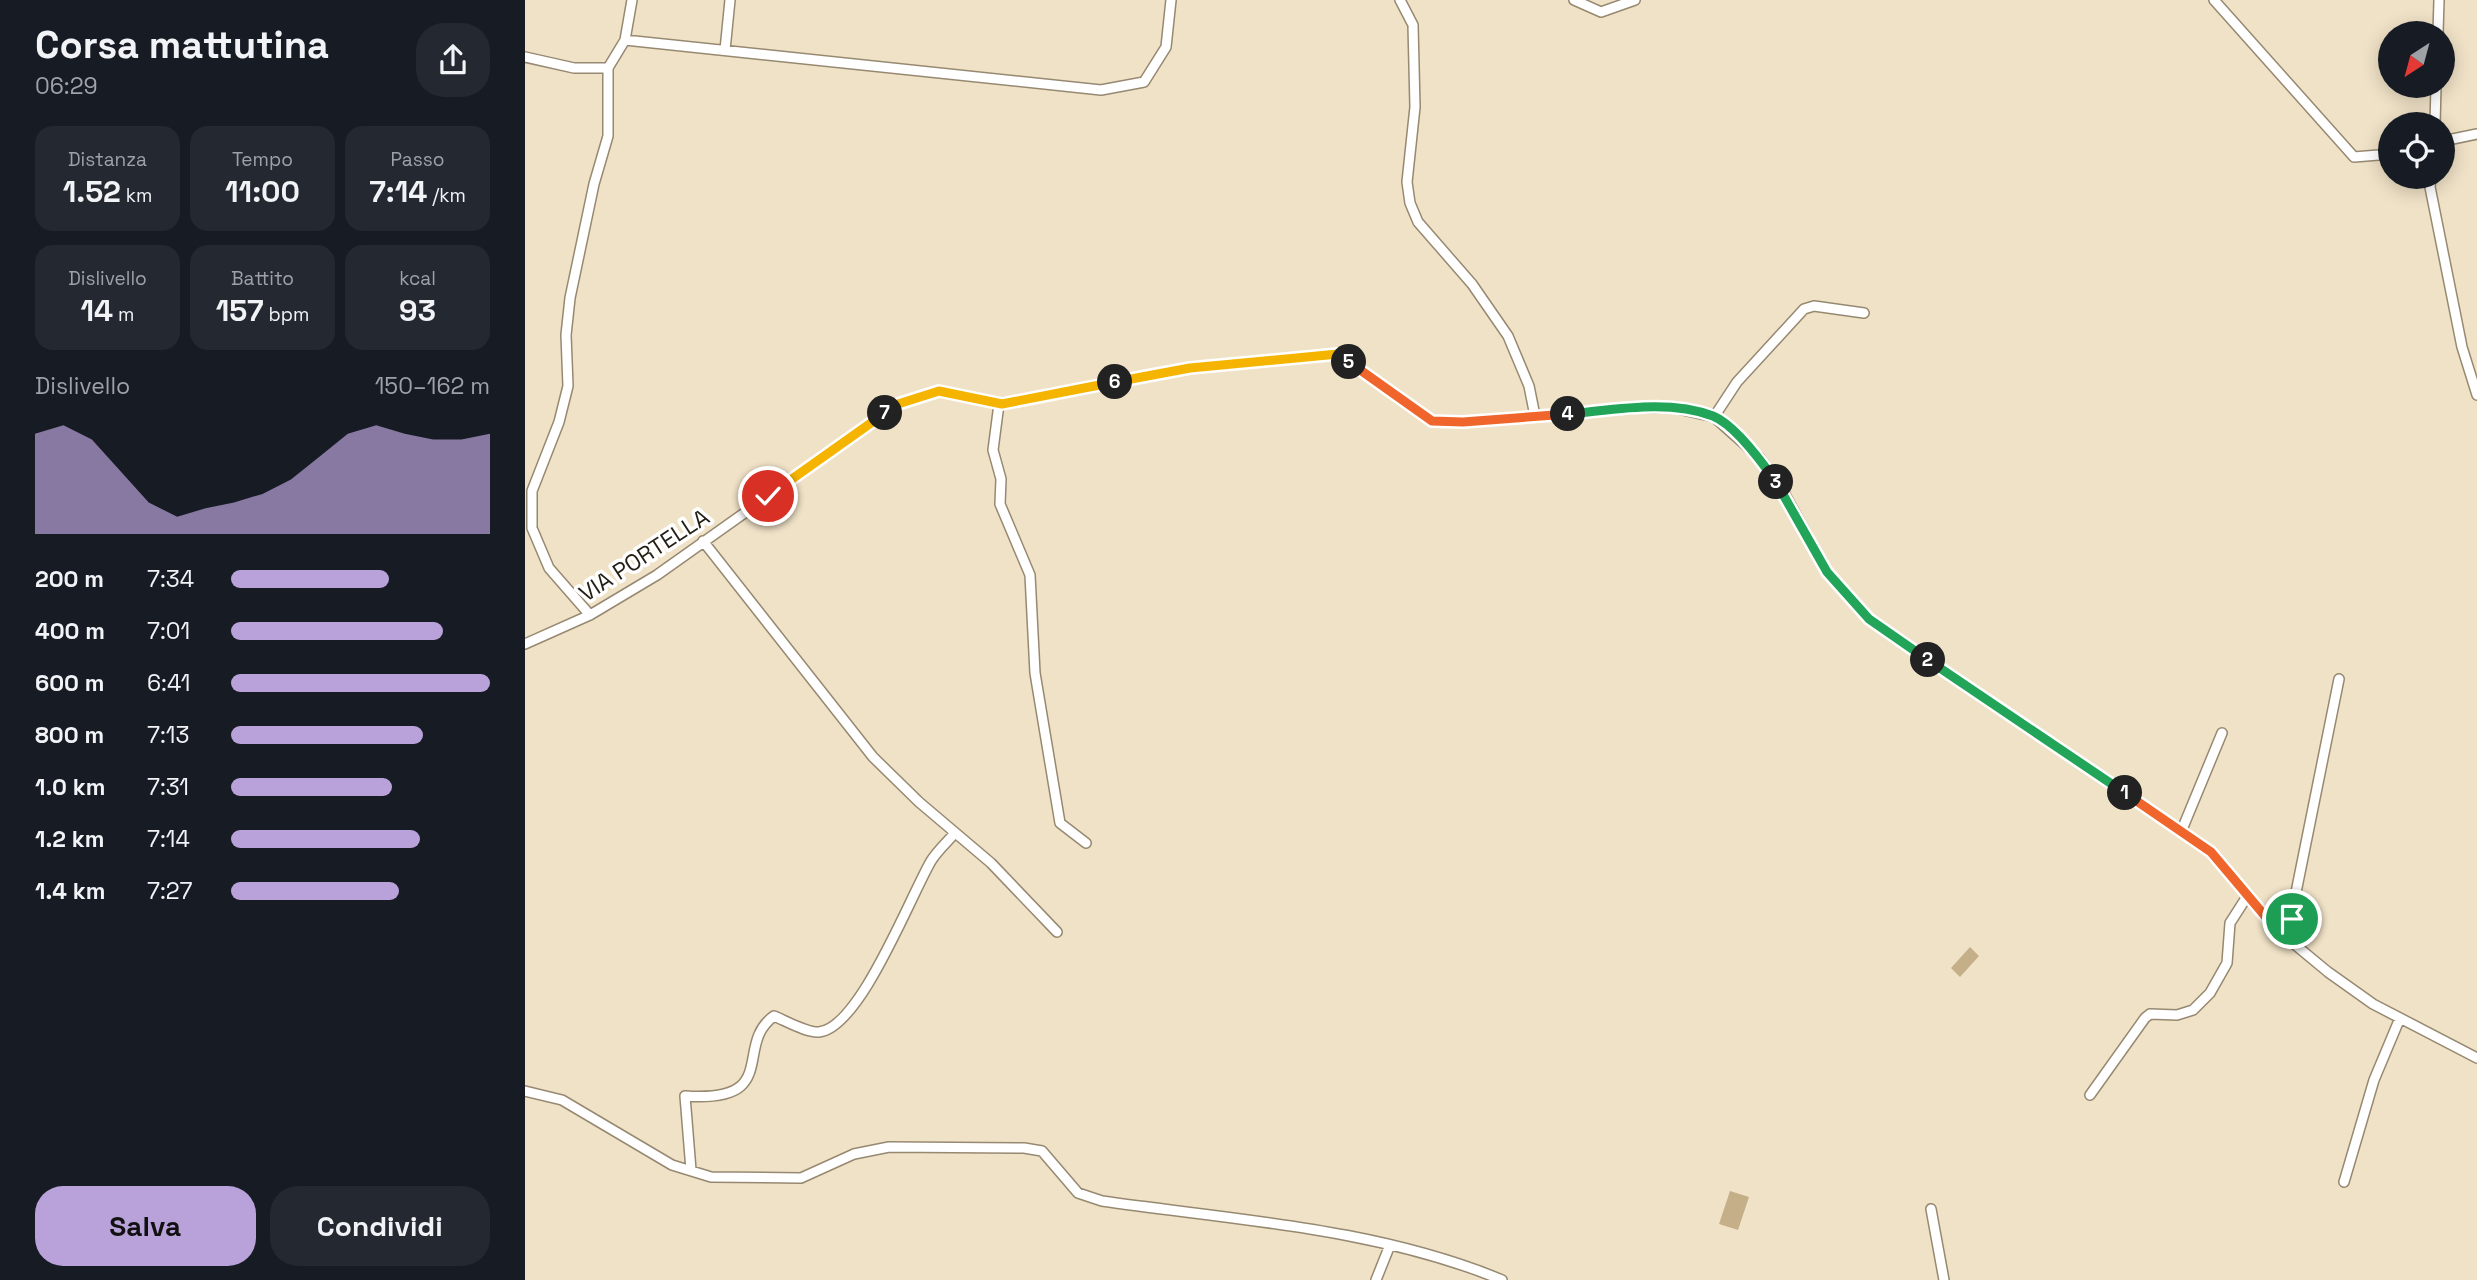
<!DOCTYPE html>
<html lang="it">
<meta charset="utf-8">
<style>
:root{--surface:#171b24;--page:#242831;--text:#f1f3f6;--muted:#9ea1a6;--accent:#b9a2da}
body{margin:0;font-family:"Space Grotesk",sans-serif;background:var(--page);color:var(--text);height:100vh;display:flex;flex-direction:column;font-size:26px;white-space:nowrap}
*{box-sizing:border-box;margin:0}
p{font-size:23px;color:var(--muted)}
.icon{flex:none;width:38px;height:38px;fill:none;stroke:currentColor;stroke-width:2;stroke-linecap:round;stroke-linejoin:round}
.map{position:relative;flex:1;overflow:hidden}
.side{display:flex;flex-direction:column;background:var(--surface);width:525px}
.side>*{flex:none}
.needle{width:46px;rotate:216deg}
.fabs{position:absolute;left:1853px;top:21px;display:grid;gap:14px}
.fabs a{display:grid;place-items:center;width:77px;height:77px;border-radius:50%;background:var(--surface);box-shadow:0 4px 18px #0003;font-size:35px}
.pin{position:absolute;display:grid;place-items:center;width:60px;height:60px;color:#fff;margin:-30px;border:4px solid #fff;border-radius:50%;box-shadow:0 2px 7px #0007}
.km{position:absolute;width:35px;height:35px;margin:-18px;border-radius:50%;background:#222;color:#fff;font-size:19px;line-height:35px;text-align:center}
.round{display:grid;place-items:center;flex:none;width:74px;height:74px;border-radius:28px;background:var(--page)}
.headline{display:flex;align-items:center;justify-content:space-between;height:119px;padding:0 35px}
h1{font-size:38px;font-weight:800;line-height:52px}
.metrics{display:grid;grid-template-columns:repeat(3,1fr);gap:10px;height:119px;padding:7px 35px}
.metrics div{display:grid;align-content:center;border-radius:18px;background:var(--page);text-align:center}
.metrics b{font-size:30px;font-weight:800}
.metrics small{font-size:19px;font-weight:400}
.metrics p{font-size:19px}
.chart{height:196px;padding:14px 35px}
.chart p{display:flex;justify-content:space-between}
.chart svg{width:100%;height:126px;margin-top:7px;fill:var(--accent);opacity:.7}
.action{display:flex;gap:14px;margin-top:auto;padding:14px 35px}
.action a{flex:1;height:80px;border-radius:28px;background:var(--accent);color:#111;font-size:28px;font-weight:800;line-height:80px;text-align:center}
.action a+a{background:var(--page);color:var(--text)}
ul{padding:0 35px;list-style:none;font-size:23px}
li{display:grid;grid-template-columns:112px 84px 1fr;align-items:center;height:52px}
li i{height:18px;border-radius:9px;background:var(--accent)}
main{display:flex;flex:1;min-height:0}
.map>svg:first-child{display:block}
</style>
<main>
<section class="side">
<div class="headline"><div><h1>Corsa mattutina</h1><p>06:29</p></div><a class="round"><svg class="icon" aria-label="share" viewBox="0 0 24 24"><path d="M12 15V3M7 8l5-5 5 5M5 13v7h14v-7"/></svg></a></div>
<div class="metrics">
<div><p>Distanza</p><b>1.52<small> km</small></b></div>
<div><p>Tempo</p><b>11:00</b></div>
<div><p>Passo</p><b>7:14<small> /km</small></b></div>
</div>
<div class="metrics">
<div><p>Dislivello</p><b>14<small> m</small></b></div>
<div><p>Battito</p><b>157<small> bpm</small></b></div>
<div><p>kcal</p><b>93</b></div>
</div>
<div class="chart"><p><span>Dislivello</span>150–162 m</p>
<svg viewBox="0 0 160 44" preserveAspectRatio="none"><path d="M0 44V9L10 6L20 11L30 22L40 33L50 38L60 35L70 33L80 30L90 25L100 17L110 9L120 6L130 9L140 11L150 11L160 9V44z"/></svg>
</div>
<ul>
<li><b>200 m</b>7:34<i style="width:61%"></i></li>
<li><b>400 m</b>7:01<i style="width:82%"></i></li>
<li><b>600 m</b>6:41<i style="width:100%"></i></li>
<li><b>800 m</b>7:13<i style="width:74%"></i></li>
<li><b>1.0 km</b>7:31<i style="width:62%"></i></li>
<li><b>1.2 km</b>7:14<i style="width:73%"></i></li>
<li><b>1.4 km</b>7:27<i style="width:65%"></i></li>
</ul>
<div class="action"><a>Salva</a><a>Condividi</a></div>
</section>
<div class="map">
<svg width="1952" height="1280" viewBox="0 0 1952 1280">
<rect width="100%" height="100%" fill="#f0e2c7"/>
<path fill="#c4af88" d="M1445 947 1454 956 1435 977 1426 968Z
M1205 1191 1224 1197 1213 1230 1194 1224Z"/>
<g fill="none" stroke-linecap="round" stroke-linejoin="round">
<g stroke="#978971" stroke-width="12">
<path id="street" d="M875 0 888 25 890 107 882 182 885 203 893 222 947 284 983 336 1004 386 1010 416
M1049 0 1076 12 1110 0
M1689 0 1829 157 1866 154
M1913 33 1914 0
M100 40 576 90 619 82 641 47 646 0
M200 50 205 0
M0 57 49 68H83
M1910 124 1911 86
M1918 141 1952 134
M1906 177 1905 187 1937 347 1952 395
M474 404 468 450 476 479 475 504 505 575 510 673 535 823 561 843
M1189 417 1212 382 1279 309 1289 306 1339 313
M178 541 348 757 394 802 466 863 532 932
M65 615 24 568 7 528V491L34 422 43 386 41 335 45 298 69 184 83 136V68L100 40 107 0
M0 644 65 615 132 575 373 404 414 391 477 404 665 368 812 354 907 421 938 422 1106 408H1149L1189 417 1234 457 1257 489 1302 572 1344 619 1686 852 1751 929 1803 972 1848 1004 1952 1058
M1656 832 1697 733
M1762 937 1814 679
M0 1091 37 1100 147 1165 186 1177 276 1178 329 1154 364 1147 499 1148 517 1151 553 1193 577 1201C710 1220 852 1228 977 1280
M1565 1095 1620 1018 1625 1014 1652 1015 1668 1010 1685 993 1702 963 1705 923 1723 895
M166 1170 160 1096C257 1103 208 1045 249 1016 261 1021 282 1033 294 1032 335 1028 385 897 406 861 412 851 422 842 430 833
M1819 1182 1849 1080 1875 1018
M1406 1209 1419 1280
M851 1280 865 1245"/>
</g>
<use href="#street" stroke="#fff" stroke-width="9"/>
</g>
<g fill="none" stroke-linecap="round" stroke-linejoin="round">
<g stroke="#fff" stroke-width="14">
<path id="split-1" d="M1600 793 1686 852 1751 929 1762 937 1767 919"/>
</g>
<g stroke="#fff" stroke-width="14">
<path id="split-2" d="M1403 660 1600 793"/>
</g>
<g stroke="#fff" stroke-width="14">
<path id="split-3" d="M1251 482 1302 572 1344 619 1403 660"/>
</g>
<g stroke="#fff" stroke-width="14">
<path id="split-4" d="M1043 414C1089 410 1143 399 1188 416 1210 425 1237 462 1251 482"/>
</g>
<g stroke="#fff" stroke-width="14">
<path id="split-5" d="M824 362 907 421 938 422 1043 414"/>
</g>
<g stroke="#fff" stroke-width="14">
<path id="split-6" d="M590 382 665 368 813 354 824 362"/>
</g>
<g stroke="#fff" stroke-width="14">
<path id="split-7" d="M360 413 373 404 414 391 477 404 590 382"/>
</g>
<g stroke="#fff" stroke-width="14">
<path id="split-8" d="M243 496 360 413"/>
</g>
<use href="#split-1" stroke="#f0652b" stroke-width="9"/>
<use href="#split-2" stroke="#22a559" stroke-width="9"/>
<use href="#split-3" stroke="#22a559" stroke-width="9"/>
<use href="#split-4" stroke="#22a559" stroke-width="9"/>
<use href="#split-5" stroke="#f0652b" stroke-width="9"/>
<use href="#split-6" stroke="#f5b400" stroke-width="9"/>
<use href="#split-7" stroke="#f5b400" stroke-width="9"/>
<use href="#split-8" stroke="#f5b400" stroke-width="9"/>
</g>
<g text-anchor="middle" stroke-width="7" stroke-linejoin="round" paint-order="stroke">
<g font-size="23" fill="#241f15" stroke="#fff">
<text transform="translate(119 555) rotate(-33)" y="8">VIA PORTELLA</text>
</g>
</g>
</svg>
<div class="fabs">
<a><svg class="needle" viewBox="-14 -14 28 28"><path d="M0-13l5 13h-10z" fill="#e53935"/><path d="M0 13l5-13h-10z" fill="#9ea1a6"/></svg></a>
<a><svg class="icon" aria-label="locate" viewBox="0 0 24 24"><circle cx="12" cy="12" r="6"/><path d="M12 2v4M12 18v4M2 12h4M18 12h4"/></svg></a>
</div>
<div class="pin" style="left:1767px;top:919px;background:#1e9e55"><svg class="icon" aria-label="arrive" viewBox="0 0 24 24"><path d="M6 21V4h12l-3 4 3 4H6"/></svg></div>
<div class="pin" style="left:243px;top:496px;background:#d93025"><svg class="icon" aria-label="check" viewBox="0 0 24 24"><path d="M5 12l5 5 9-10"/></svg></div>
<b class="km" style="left:1600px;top:793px">1</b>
<b class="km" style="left:1403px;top:660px">2</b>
<b class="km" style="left:1251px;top:482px">3</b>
<b class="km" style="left:1043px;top:414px">4</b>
<b class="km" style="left:824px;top:362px">5</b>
<b class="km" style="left:590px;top:382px">6</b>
<b class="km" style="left:360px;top:413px">7</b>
</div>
</main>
